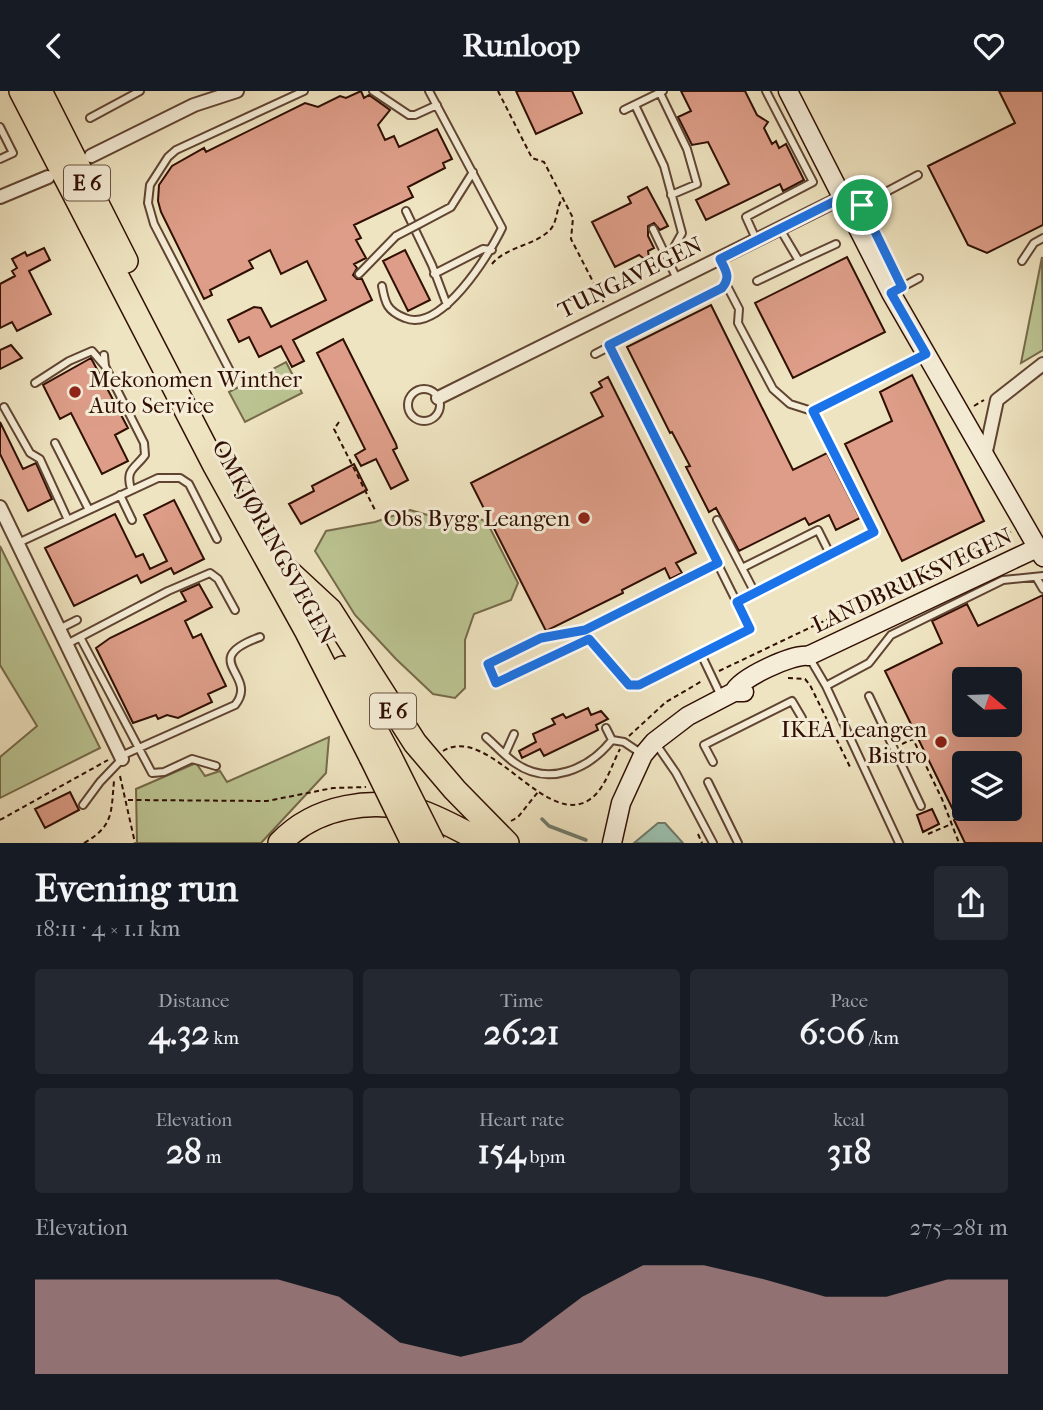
<!DOCTYPE html>
<meta charset="utf-8">
<style>
:root{--surface:#171b24;--page:#242831;--text:#f1f3f6;--muted:#9ea1a6;--accent:#c59692}
body{margin:0;font-family:"IM FELL French Canon",serif;background:var(--page);color:var(--text);height:100vh;display:flex;flex-direction:column;font-size:26px;white-space:nowrap}
*{box-sizing:border-box;margin:0}
p{font-size:23px;color:var(--muted)}
.icon{flex:none;width:38px;height:38px;fill:none;stroke:currentColor;stroke-width:2;stroke-linecap:round;stroke-linejoin:round}
.map{position:relative;height:752px;overflow:hidden}
.side{display:flex;flex-direction:column;background:var(--surface);flex:1}
.side>*{flex:none}
.needle{width:46px;rotate:109deg}
.buttons{position:absolute;left:952px;top:576px;display:grid;gap:14px}
.buttons a{display:grid;place-items:center;width:70px;height:70px;border-radius:7px;background:var(--surface);box-shadow:0 7px 28px #0002;font-size:35px}
.pin{position:absolute;display:grid;place-items:center;width:60px;height:60px;color:#fff;margin:-30px;border:4px solid #fff;border-radius:50%;box-shadow:0 2px 7px #0007}
.round{display:grid;place-items:center;flex:none;width:74px;height:74px;border-radius:7px;background:var(--page)}
.overview{display:flex;align-items:center;justify-content:space-between;height:119px;padding:0 35px}
h1{font-size:38px;font-weight:700;line-height:52px}
.figures{display:grid;grid-template-columns:repeat(3,1fr);gap:10px;height:119px;padding:7px 35px}
.figures div{display:grid;align-content:center;border-radius:7px;background:var(--page);text-align:center}
.figures b{font-size:35px;font-weight:700}
.figures small{font-size:19px;font-weight:400}
.figures p{font-size:19px}
.chart{height:196px;padding:14px 35px}
.chart p{display:flex;justify-content:space-between}
.chart svg{width:100%;height:126px;margin-top:7px;fill:var(--accent);opacity:.7}
header{display:flex;justify-content:space-between;align-items:center;height:91px;padding:0 35px;background:var(--surface);font-size:32px;font-weight:700}
.map>svg:first-child{display:block}
</style>
<header><svg class="icon" aria-label="back" viewBox="0 0 24 24"><path d="M15 5l-7 7 7 7"/></svg>Runloop<svg class="icon" aria-label="heart" viewBox="0 0 24 24"><path d="M12 20l-8-8c-3-5 5-10 8-4 3-6 11-1 8 4z"/></svg></header>
<div class="map">
<svg width="1043" height="752" viewBox="0 0 1043 752">
<rect width="100%" height="100%" fill="#efe4c1"/>
<filter id="stains"><feTurbulence type="fractalNoise" baseFrequency=".00286" numOctaves="4"/><feColorMatrix values="0 0 0 0 .2 0 0 0 0 .09 0 0 0 0 .02 0 0 0 .5 -.17"/></filter>
<radialGradient id="worn" r=".72"><stop offset=".6" stop-color="#630" stop-opacity="0"/><stop offset="1" stop-color="#630" stop-opacity=".3"/></radialGradient>
<path fill="#bbc492" stroke="#766a4a" stroke-width="2" d="M1042 166 1043 259 1021 272Z
M286 271 302 302 245 331 229 301Z
M410 419 438 427 469 424 483 429 491 439 518 492 511 509 474 523 465 549V597L455 607 433 603 396 568 355 524 315 460 326 440 375 431Z
M0 455 100 657 0 707V666L37 635 0 574Z
M329 646 326 682 261 752H137L136 698 196 672 205 685 220 680 227 691Z"/>
<path fill="#9bbfad" stroke="#707969" stroke-width="2" d="M658 732H665L683 752H634Z"/>
<g fill="none" stroke-linecap="round" stroke-linejoin="round">
<path stroke="#707969" stroke-width="3.5" d="M542 728 549 735 586 749"/>
</g>
<path fill="#dd9d88" stroke="#300f03" stroke-width="2" fill-rule="evenodd" d="M361 0 364 7 369 4 390 19 378 34 385 49 394 45 399 56 437 38 452 68 443 72 445 77 408 96 413 106 354 134 361 147 356 149 366 167 354 173 357 177 353 184 357 188H362L372 209 293 249 304 270 292 276 281 255 259 266 249 246 239 251 228 229 254 216 261 217 271 236 326 209 307 170 281 183 270 159 249 170 253 177 210 199 212 204 204 208 161 121 158 110 159 94 172 75 204 57 206 61 305 12 318 16 340 5 346 7Z
M516 0H572L582 22 536 43Z
M681 0H745L757 24 768 31 764 37 772 53 776 50 779 57 786 53 804 89 783 100 780 93 706 129 696 109 729 93 708 51 692 54 678 26 691 20Z
M999 0H1043V134L987 162 968 154 928 75 1015 32Z
M647 96 668 135 660 139 654 132 648 135V145L654 157 648 160 650 172 639 164 615 176 592 131 631 112 628 106Z
M44 157 50 169 29 180 51 223 17 240 12 231 0 237V193L15 185 12 180 17 177 12 168 25 161 27 165Z
M405 159 430 209 408 220 383 170Z
M847 166 885 241 793 287 755 212Z
M711 214 793 379 827 362 860 427 836 439 829 424 809 434 805 427 739 460 716 417 709 421 686 376 690 375 672 341 670 342 627 256Z
M343 248 396 353 397 357 393 359 408 389 391 398 376 368 361 375 355 364 365 358 317 262Z
M11 254 22 267 0 278V259Z
M91 267 128 337 115 344 128 370 102 383 71 322 60 328 43 294Z
M912 284 984 430 902 470 845 353 892 330 880 301Z
M608 286 696 462 676 472 682 482 670 488 665 477 622 499 623 502 546 540 471 392 603 325 591 302 602 296 599 291Z
M0 331 23 378 36 372 52 408 28 420 0 363Z
M354 373 367 399 301 433 289 413 314 400 312 395Z
M174 409 204 468 174 483 171 477 141 492 137 484 74 515 45 457 115 423 136 466 143 463 150 478 167 470 144 424Z
M199 493 212 516 185 530 193 547 201 543 226 595 208 603 212 611 178 627 167 624 158 628 156 624 133 632 96 557 110 547 186 510 181 501Z
M1043 504V752H965L954 729 957 727 885 580 942 552 932 530 967 513 978 535ZM964 588H1010V634H964ZM964 672H1010V718H964Z
M588 617 591 624 601 620 608 628 596 634 598 639 544 665 540 658 522 667 519 660 536 651 533 643 555 633 552 628 563 623 566 627Z
M70 701 79 719 45 737 35 718Z
M932 718 939 733 923 741 917 724Z"/>
<g fill="none" stroke-linecap="round" stroke-linejoin="round">
<g stroke="#604432" stroke-width="10">
<path id="lane" d="M373 0 409 24H415L437 14
M660 2 687 58 697 93 671 104
M635 14 664 75 682 142 668 167
M624 19 663 0
M90 27 140 0
M0 36 13 62 0 68
M852 119 918 84
M406 120 432 174 447 214
M419 133 451 116 473 81
M653 138 678 190
M780 138 799 170 836 153
M756 148 746 126 813 91 766 0
M1022 170 1034 152 1043 147
M359 183 396 145
M434 183 483 158 492 159
M757 190 799 170
M726 193 739 218 738 232 773 298 790 313 812 320 925 264
M382 195C385 212 387 220 405 227 441 242 489 164 502 137L429 0
M893 201 919 187
M595 263 722 197C731 186 726 180 720 168
M104 264 105 275 144 352 145 364C135 378 125 378 131 398
M229 278 154 133 148 112 150 94 168 66 176 59 304 0
M35 292 69 270 92 260 105 275
M408 314a16 16 0 1 1 32 0a16 16 0 1 1-32 0Z
M4 316 30 362 40 368 68 429
M812 320 874 441 830 463
M55 352 89 419
M120 404 132 429
M717 429 755 502
M18 452 158 387H180L189 393 217 448
M1036 486 1043 498
M737 511 830 463 818 439 742 477
M59 538 77 529
M585 539 541 547 488 573 496 592 589 548 629 594H639L750 538 609 254
M586 542 585 539 717 473
M80 546 152 682 164 681 192 668 216 675
M67 553 168 500 210 482 218 488 235 519
M701 563 721 605
M809 566 826 595 899 752
M826 595 869 572 891 544 1003 489 1043 485
M869 605 921 715
M606 637 612 649
M486 646C496 655 505 665 515 672 549 696 589 678 612 649L624 651 642 663
M656 653 676 682 713 752
M505 663 514 643
M121 665 235 614C260 584 196 569 260 546
M713 671 704 654 792 610 802 627
M708 691 738 752
M83 714 100 691 122 668"/>
</g>
<g stroke="#604432" stroke-width="16">
<path id="street" d="M91 65 194 14 237 0
M0 106 48 86
M438 307 843 106
M985 365 997 309 1043 273
M0 416 122 668"/>
</g>
<g stroke="#300f03" stroke-width="21">
<path id="secondary" d="M788 0 891 202 1043 466
M734 601C740 587 792 563 808 565L1037 457
M612 752 621 712 643 664 654 651 688 625 734 601H744"/>
</g>
<g stroke="#300f03" stroke-width="26">
<path id="highway" d="M21 0 215 375 307 541 371 666
M40 0 126 170
M289 481 330 519 415 652 455 699 507 752
M343 577 389 664
M280 752C315 715 374 705 421 721 444 729 464 741 485 752"/>
</g>
<path stroke="#300f03" stroke-width="2" stroke-dasharray="5 3.5" stroke-linecap="butt" d="M498 0 532 67 544 71 573 127 571 148 604 212
M492 173C507 155 534 155 550 139 558 130 556 117 562 108
M974 315 984 309
M339 331 334 338 376 421
M719 580 1011 441
M788 587 805 588 810 594 851 678
M629 645 666 611 702 590
M902 653 913 648 942 708 959 752
M443 660C490 631 548 744 593 706 606 695 612 673 620 658
M120 685 135 752
M128 709 267 710 333 697 366 696
M0 729 108 669
M511 730 518 726 538 701
M698 743 702 752
M928 743 949 734
M84 752C114 735 111 721 114 690"/>
<use href="#lane" stroke="#f5edd7" stroke-width="6"/>
<use href="#street" stroke="#f5edd7" stroke-width="12"/>
<use href="#secondary" stroke="#f5edd7" stroke-width="18"/>
<use href="#highway" stroke="#efe4c1" stroke-width="23"/>
<g stroke="#604432" stroke-width="10" stroke-linecap="butt">
<path id="lane-bridge" d="M396 145 419 133"/>
</g>
<g stroke="#300f03" stroke-width="26" stroke-linecap="butt">
<path id="highway-bridge" d="M389 664 433 752
M371 666 413 752"/>
</g>
<use href="#lane-bridge" stroke="#f5edd7" stroke-width="6"/>
<use href="#highway-bridge" stroke="#efe4c1" stroke-width="23"/>
</g>
<g fill="none" stroke-linecap="round" stroke-linejoin="round">
<g stroke="#fff" stroke-width="14">
<path id="route" d="M843 106 850 120 862 114 902 196 891 202 926 263 813 320 874 441 737 511 750 538 639 594H629L589 548 496 592 488 573 541 547 585 539 718 472 609 254 722 197C731 186 726 180 720 168Z"/>
</g>
<use href="#route" stroke="#1a73e8" stroke-width="9"/>
</g>
<g fill="#8f2418" stroke="#f5edd7" stroke-width="2.5">
<circle cx="75" cy="301" r="7"/>
<circle cx="584" cy="427" r="7"/>
<circle cx="941" cy="651" r="7"/>
</g>
<g text-anchor="middle" stroke-width="6" stroke-linejoin="round" paint-order="stroke">
<g fill="#f5edd7" stroke="#6b5243" stroke-width="2">
<rect x="64" y="74.5" width="46" height="35" rx="5"/>
<rect x="370" y="602.5" width="46" height="35" rx="5"/>
</g>
<g font-size="21" font-weight="bold" fill="#300f03">
<text x="87" y="99">E 6</text>
<text x="393" y="627">E 6</text>
</g>
<g font-size="23" fill="#300f03" stroke="#f5edd7">
<text transform="translate(630 186) rotate(-26)" y="8">TUNGAVEGEN</text>
<text transform="translate(274 451) rotate(61)" y="8">OMKJØRINGSVEGEN</text>
<text transform="translate(912 489) rotate(-25)" y="8">LANDBRUKSVEGEN</text>
</g>
<g font-size="23" fill="#300f03" stroke="#f5edd7" text-anchor="end">
<text x="89" y="296" text-anchor="start">Mekonomen Winther<tspan x="89" dy="26">Auto Service</tspan></text>
<text x="570" y="435">Obs Bygg Leangen</text>
<text x="927" y="646">IKEA Leangen<tspan x="927" dy="26">Bistro</tspan></text>
</g>
</g>
<rect width="100%" height="100%" filter="url(#stains)"/>
<rect width="100%" height="100%" fill="url(#worn)"/>
</svg>
<div class="buttons">
<a><svg class="needle" viewBox="-14 -14 28 28"><path d="M0-13l5 13h-10z" fill="#e53935"/><path d="M0 13l5-13h-10z" fill="#9ea1a6"/></svg></a>
<a><svg class="icon" aria-label="layers" viewBox="0 0 24 24"><path d="M12 4l9 5-9 5-9-5zM3 14l9 5 9-5"/></svg></a>
</div>
<div class="pin" style="left:862px;top:114px;background:#1e9e55"><svg class="icon" aria-label="arrive" viewBox="0 0 24 24"><path d="M6 21V4h12l-3 4 3 4H6"/></svg></div>
</div>
<section class="side">
<div class="overview"><div><h1>Evening run</h1><p>18:11 · 4 × 1.1 km</p></div><a class="round"><svg class="icon" aria-label="share" viewBox="0 0 24 24"><path d="M12 15V3M7 8l5-5 5 5M5 13v7h14v-7"/></svg></a></div>
<div class="figures">
<div><p>Distance</p><b>4.32<small> km</small></b></div>
<div><p>Time</p><b>26:21</b></div>
<div><p>Pace</p><b>6:06<small> /km</small></b></div>
</div>
<div class="figures">
<div><p>Elevation</p><b>28<small> m</small></b></div>
<div><p>Heart rate</p><b>154<small> bpm</small></b></div>
<div><p>kcal</p><b>318</b></div>
</div>
<div class="chart"><p><span>Elevation</span>275–281 m</p>
<svg viewBox="0 0 160 44" preserveAspectRatio="none"><path d="M0 44V11L10 11L20 11L30 11L40 11L50 17L60 33L70 38L80 33L90 17L100 6L110 6L120 11L130 17L140 17L150 11L160 11V44z"/></svg>
</div>
</section>
